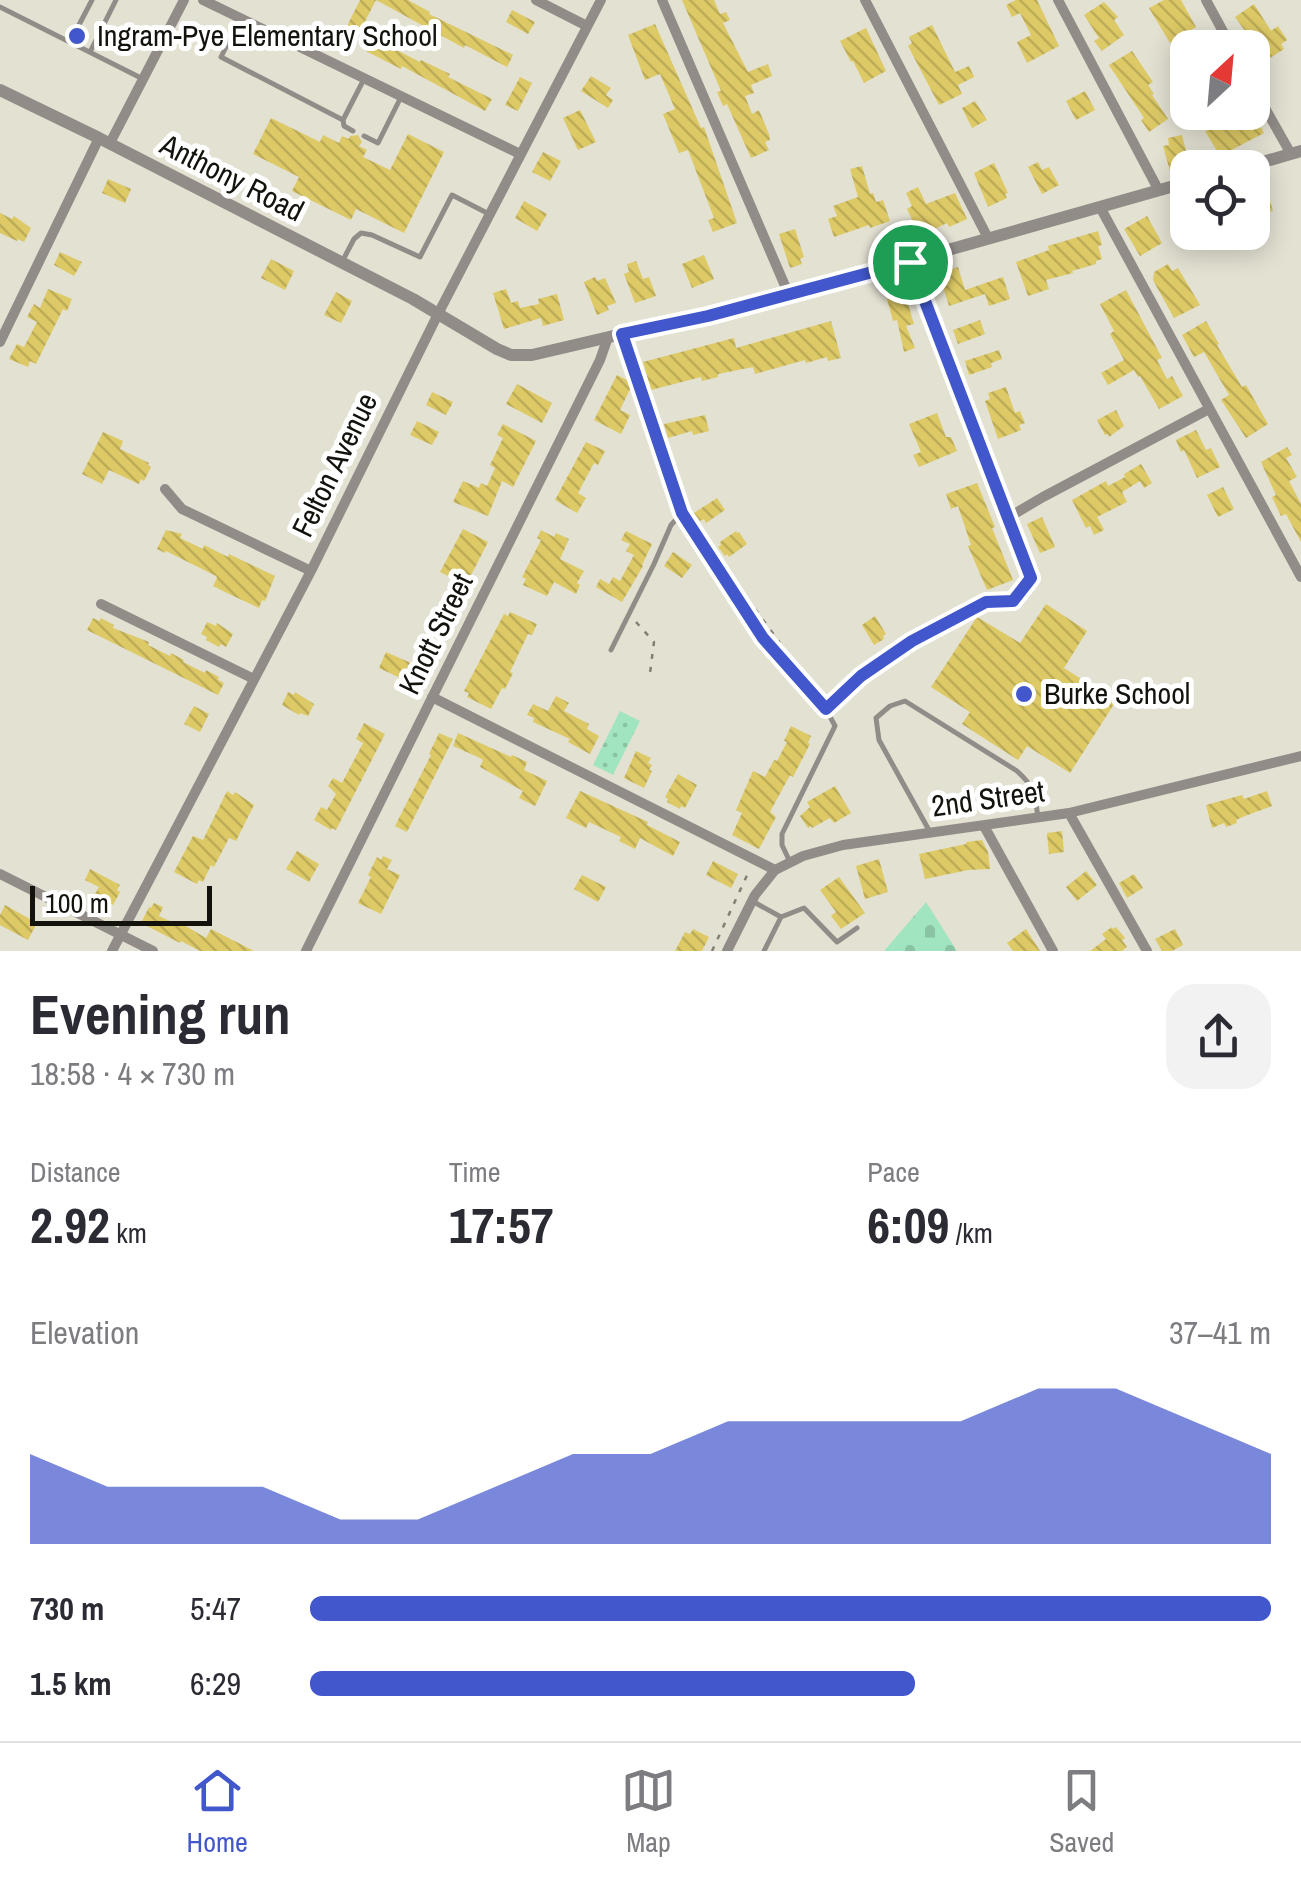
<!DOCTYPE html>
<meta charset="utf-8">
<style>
:root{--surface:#fff;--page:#f2f2f3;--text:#2b2b33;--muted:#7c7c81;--line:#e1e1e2;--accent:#4157cb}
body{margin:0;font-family:"Archivo Narrow",sans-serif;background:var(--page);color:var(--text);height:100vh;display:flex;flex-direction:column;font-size:38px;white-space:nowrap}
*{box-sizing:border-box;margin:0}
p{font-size:32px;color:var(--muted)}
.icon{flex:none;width:55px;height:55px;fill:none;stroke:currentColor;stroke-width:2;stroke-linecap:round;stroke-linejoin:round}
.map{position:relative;height:951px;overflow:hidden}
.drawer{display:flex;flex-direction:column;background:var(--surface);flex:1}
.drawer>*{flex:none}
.needle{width:65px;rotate:26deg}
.fabs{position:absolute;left:1170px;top:30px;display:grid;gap:20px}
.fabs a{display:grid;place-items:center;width:100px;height:100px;border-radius:20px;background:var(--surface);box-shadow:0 5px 25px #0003;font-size:50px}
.scale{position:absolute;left:30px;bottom:25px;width:182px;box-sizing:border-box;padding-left:10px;border:5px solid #13120d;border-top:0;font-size:28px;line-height:35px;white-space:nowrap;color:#13120d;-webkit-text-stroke:8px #fff;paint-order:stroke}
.pin{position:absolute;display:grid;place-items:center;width:85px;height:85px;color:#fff;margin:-42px;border:5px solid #fff;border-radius:50%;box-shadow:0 2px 10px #0007}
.round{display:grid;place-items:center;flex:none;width:105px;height:105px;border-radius:30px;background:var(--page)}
.head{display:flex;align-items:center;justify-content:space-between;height:170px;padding:0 30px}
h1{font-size:55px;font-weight:700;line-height:75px}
.metrics{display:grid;grid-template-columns:repeat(3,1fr);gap:15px;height:170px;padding:10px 30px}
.metrics div{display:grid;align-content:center}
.metrics b{font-size:50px;font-weight:700}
.metrics small{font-size:28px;font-weight:400}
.metrics p{font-size:28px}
.chart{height:280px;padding:20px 30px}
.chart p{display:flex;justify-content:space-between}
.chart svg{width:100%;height:180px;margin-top:10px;fill:var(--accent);opacity:.7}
ul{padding:0 30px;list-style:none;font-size:32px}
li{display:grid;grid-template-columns:160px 120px 1fr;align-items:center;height:75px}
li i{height:25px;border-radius:12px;background:var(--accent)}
.tabs{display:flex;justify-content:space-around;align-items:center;height:140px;border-top:2px solid var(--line);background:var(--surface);font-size:28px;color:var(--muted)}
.tabs a{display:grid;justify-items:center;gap:5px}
.tabs .selected{color:var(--accent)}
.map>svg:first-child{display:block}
</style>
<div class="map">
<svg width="1301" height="951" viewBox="0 0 1301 951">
<defs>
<pattern id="cemetery-stones" width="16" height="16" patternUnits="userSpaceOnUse" patternTransform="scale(2.5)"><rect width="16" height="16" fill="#a1e5c0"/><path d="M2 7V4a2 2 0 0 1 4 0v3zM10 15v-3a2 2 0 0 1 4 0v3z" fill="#8ac3a4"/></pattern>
<pattern id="garden-dots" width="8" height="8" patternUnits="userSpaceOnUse" patternTransform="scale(2.5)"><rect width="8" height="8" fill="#a1e5c0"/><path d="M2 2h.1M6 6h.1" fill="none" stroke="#8ac3a4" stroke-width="1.8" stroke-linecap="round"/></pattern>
<pattern id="building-back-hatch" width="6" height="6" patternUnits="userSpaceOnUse" patternTransform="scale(2.5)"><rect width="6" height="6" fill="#ddc966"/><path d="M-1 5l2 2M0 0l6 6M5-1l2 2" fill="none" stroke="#bdac57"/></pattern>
</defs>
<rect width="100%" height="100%" fill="#e3e1d2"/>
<path fill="url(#cemetery-stones)" d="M926 902 957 951H884Z"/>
<path fill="url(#garden-dots)" d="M620 711 640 721 613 775 593 765Z"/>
<path fill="url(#building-back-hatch)" d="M360 0H376L359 33 347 26Z
M376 0H408L430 12 429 14 513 55 507 67 465 45 464 48Z
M682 0H714L720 14 726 12 730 20 723 23 748 72 768 64 772 76 751 85 754 93 745 96 752 114 759 110 769 134 770 140 765 142 769 150 751 158 727 104 723 106 717 92 721 91Z
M1016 0H1037L1059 46 1027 63 1017 42 1031 35 1020 13 1012 17 1006 5Z
M1164 0H1181L1196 27 1170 43 1149 8Z
M1104 2 1118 17 1114 20 1124 35 1102 51 1094 41 1099 38 1084 15Z
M1254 4 1271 31 1278 26 1287 40 1281 44 1284 49 1267 60 1250 33 1248 35 1235 17Z
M512 10 535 22 528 34 506 22Z
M655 24 701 128 704 127 737 223 713 232 708 220 714 218 688 150 679 153 663 114 675 109 660 74 645 80 628 35Z
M932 25 955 72 969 66 974 77 958 85 962 94 939 105 908 46 912 43 909 37Z
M866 28 886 71 864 83 853 61 851 62 840 41Z
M373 38 420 62 421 60 450 74 448 77 492 99 485 111 402 66 401 69 366 51Z
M1132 51 1153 82 1148 85 1154 94 1152 95 1168 119 1149 132 1141 120 1144 118 1109 65Z
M591 76 611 88 606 95 613 100 608 108 581 91Z
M520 77 532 83 518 111 505 105Z
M1085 91 1095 110 1076 120 1066 101Z
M975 101 987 120 972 128 962 108Z
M580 110 596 142 578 150 563 118Z
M1231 112H1253L1264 133 1220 156 1205 131 1208 130 1206 127Z
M271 118 320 142 323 135 339 143 342 136 349 139 350 136 358 135 362 142 359 146 367 150 363 157 390 170 408 134 444 152 404 233 356 209 351 220 292 191 299 177 253 154Z
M1182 135 1190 166 1170 171 1163 146 1169 145 1168 138Z
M543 152 561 161 550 181 532 172Z
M1038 162 1042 170 1049 167 1059 185 1042 194 1028 167Z
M994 163 1008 193 1005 194 1007 198 988 207 974 173Z
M862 166 870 194 873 193 876 202 883 200 890 221 870 228 869 225 834 237 828 219 837 216 833 206 858 197 850 169Z
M108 179 131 189 125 203 102 193Z
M1263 180 1273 211 1263 214 1261 207 1255 209 1252 200V183Z
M918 187 926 204 955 193 967 219 949 227 947 223 920 236 907 209 912 206 906 193Z
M524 201 547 214 537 231 515 218Z
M0 213 12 219 14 216 31 228 24 242 18 239 17 241 0 233Z
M1147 216 1162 243 1140 256 1124 229Z
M795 229 804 257 800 259 802 264 790 268 779 234Z
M1098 231 1102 245 1098 246 1102 259 1096 261V264L1072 271 1073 273 1046 280 1049 289 1028 296 1016 262 1049 250 1048 246Z
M60 252 82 262 74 276 54 265Z
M704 255 714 279 692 288 682 264Z
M271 259 294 271 285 290 261 278Z
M636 261 643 279 649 277 656 296 635 303 624 274 629 272 627 264Z
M1168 264 1172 271 1178 268 1200 305 1174 318 1153 280 1154 272Z
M958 267 965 290 1003 277 1010 299 989 306 985 294 949 306 939 273Z
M595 277 597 281 605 278 616 303 607 306 609 310 597 315 584 282Z
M48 289 72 299 67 311 63 309 36 364 30 361 28 367 9 359 17 344 24 347 37 322 27 317 34 304 40 308Z
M506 289 511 303 518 301 520 308 539 304 538 299 557 294 564 320 543 326 541 318 504 329 493 293Z
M904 290 914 324 906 326 915 348 904 352 897 320 893 321 886 295Z
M1126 290 1162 358 1157 360 1167 379 1172 376 1183 396 1159 409 1140 376 1138 377 1134 370 1108 385 1101 373 1124 360 1110 334 1114 331 1100 304Z
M336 292 352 301 341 323 324 315Z
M980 320 985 334 958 344 953 330Z
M831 321 841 358 828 361 827 357 806 363 805 360 755 374 753 367 718 374V377L702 381 701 377 651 390 643 362 734 338 736 348Z
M1206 321 1219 344 1217 345 1242 387 1246 385 1268 424 1246 438 1221 400 1229 395 1204 352 1194 357 1182 335Z
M999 350 1002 359 991 363 992 367 969 375 965 361Z
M617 375 631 382 632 385 620 410 630 415 621 434 594 420Z
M517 384 552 403 542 423 506 404Z
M1006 387 1015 413 1020 411 1025 423 1019 425 1021 430 998 439 985 401 990 399 988 393Z
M432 392 453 402 446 415 426 405Z
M1116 410 1124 426 1109 437 1108 434 1105 435 1097 420Z
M937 413 946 437H951L957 451 919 467 913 455 921 452 909 424Z
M705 415 709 431 693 435 692 431 668 438 664 424Z
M417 421 439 432 432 445 410 435Z
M503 424 536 441 513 487 502 481 488 516 453 502 463 481 479 488 481 483 487 486 495 468 490 465 503 438 497 435Z
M1196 430 1206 450 1211 448 1220 467 1197 478 1184 450 1181 452 1176 440Z
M103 432 123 441 120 449 149 463 148 465 151 467 144 481 141 479 139 484 109 470 102 484 82 474Z
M586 442 605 451 598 465 594 463 578 493 586 498 577 513 555 500Z
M1287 447 1292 455 1286 458 1297 477 1289 481 1301 504V542L1286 514 1281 516 1272 497 1276 495 1261 462Z
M1141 464 1152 483 1144 488 1140 481 1122 492 1127 502 1097 517 1104 530 1094 535 1090 526 1086 528 1072 500 1106 481 1108 486 1125 477 1124 474Z
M977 483 995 527 992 528 1013 580 987 590 968 546 971 545 958 506 951 509 946 494Z
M1223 487 1234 509 1218 517 1207 495Z
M717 498 725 510 706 523 704 519 700 521 694 513Z
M1042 517 1055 547 1040 553 1027 524Z
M463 529 488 542 466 585 440 572Z
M166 530 182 534 180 538 203 549 204 545 228 557 229 554 275 576 265 601 262 600 259 608 229 594 213 586 217 578 216 576 166 551 165 553 157 549Z
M541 530 554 537 556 533 569 539 560 559 584 571 577 583 580 585 576 594 554 582 547 596 523 585 526 579 522 577 541 540 537 538Z
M626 531 652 544 642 565 643 566 622 602 596 587 600 579 609 584 613 577 620 581 634 555 626 551 630 544 621 540Z
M736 531 737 533 739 532 747 544 729 557 727 554 725 556 718 547 721 545 720 542Z
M673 552 692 565 682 578 664 566Z
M1046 604 1087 631 1064 668 1116 701 1070 773 1027 746 1018 760 962 724 970 712 931 687 977 617 1020 643Z
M510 612 537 624 532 635 528 634 510 672 513 673 505 689 502 688 491 709 467 697 469 693 464 691 504 614 508 616Z
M875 616 886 634 883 636 884 639 874 645 862 625Z
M93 618 99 621 101 618 114 625 113 628 149 642 148 645 170 656 171 653 184 660 183 662 205 673 206 670 219 677 218 680 224 683 218 695 87 630Z
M207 622 216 626 217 623 233 634 226 647 221 644 219 647 206 640 207 637 201 634Z
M386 652 420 667 413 684 379 668Z
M288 692 294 695 295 692 314 704 308 716 300 713 299 715 282 705Z
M556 696 569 703 564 711 589 724 587 729 599 736 590 754 568 742 570 739 533 722 534 718 527 715 533 704 548 711Z
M194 706 209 714 200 732 184 724Z
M364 723 385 734 336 830 332 828 331 830 314 820 321 807 327 810 336 794 328 786 333 778 342 783 363 743 356 739Z
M791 726 811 736 808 743 810 744 793 777 790 775 770 812 776 817 759 849 732 835 742 813 736 810 753 771 765 777 774 760 777 761 787 742 784 741Z
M439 733 453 739 407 832 395 826 431 755 429 754Z
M458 733 511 757 512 755 527 762 524 770 547 781 535 806 519 798 523 791 480 767 483 760 478 757 453 746Z
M636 751 651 758 648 763 652 765 649 770 652 771 644 788 624 778Z
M678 774 697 785 685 808 681 806 680 809 667 802 668 799 665 797Z
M835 786 851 813 834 823 830 818 812 828 811 826 808 828 800 816 810 807 807 802Z
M227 791 233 795 235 792 254 805 236 841 229 838 214 867 211 865 203 882 199 880 197 884 174 872 193 836 203 840Z
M580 791 648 822 647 825 680 842 673 856 640 838 635 849 619 841 621 837 589 822 586 828 566 818Z
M1267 791 1272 806 1245 816 1236 820 1237 823 1226 827 1224 823 1212 828 1206 805 1242 795 1244 799Z
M1062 831 1064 852 1049 854 1047 833Z
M982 840 988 852 990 869 968 870 925 879 919 854 966 844V842Z
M297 851 319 864 309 882 286 869Z
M383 856 392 860 387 869 400 875 381 914 358 903 371 877 368 875 377 857 381 860Z
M879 859 888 892 865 899 856 866Z
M713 861 738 874 731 888 706 875Z
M90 869 120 885 117 890 120 892 113 905 110 903 108 907 92 899 99 887 85 880Z
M1086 871 1097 885 1077 901 1066 887Z
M1134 874 1143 888 1127 898 1119 883Z
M582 875 606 887 598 902 574 889Z
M839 877 865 913 841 929 831 916 836 912 820 890Z
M154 903 163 907 159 916 176 924 177 921 206 938 211 929 254 951H200L181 941 180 943 141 923 149 907 151 908Z
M5 905 37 923 28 940 0 925V915Z
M1112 927 1113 929 1116 927 1125 938 1122 940 1127 947 1122 951H1090L1106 939 1102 934Z
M693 929 709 937 702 951H675L685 932 690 934Z
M1026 929 1040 951H1013L1007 943Z
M1175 929 1183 945 1172 951H1162L1155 939Z"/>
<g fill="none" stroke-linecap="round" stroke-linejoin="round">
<path stroke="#828076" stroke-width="2.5" stroke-dasharray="5 8" stroke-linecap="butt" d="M755 609 780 643
M636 622 654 642 650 673
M712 951 749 871"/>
<path stroke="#918c88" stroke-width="5" d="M0 7 143 79
M240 19 221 57 343 120
M70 42 92 0
M90 52 116 0
M353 131 344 126 343 120 364 79
M364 136 378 143 401 97
M343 260 354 239 361 233 372 235 420 257 452 195 489 214
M622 335 682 513 763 638 826 709 835 726 782 834V845L790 862
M611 650 654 564 671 525 682 513
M930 832 879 740 876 718 890 706 905 701 1017 771C1035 787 1035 794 1038 818
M752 901 781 917 804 908 837 942 857 928
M764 951 781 917"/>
<path stroke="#918c88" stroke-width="10" d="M203 0 520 154
M536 0 587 26
M662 0 789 295
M865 0 988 238
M1058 0 1158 189
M1206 0 1232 48
M1252 85 1291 154
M110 143 184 0
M1100 207 1301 577
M0 342 99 138
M165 489 182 509 311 571
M1009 517 1043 497 1209 409
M101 604 254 679
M432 697 775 870
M826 709 861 676 912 641 986 602 1013 601 1031 578 910 261
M1069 813 1147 951
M984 826 1053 951
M0 874 153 951
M112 951 311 571 438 314 601 0
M306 951 600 360 608 337
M727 951 755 895 775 870 803 856 843 845 1069 813 1301 756"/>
<path stroke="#918c88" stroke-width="12" d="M0 90 99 138 413 299 497 349 511 355H532L789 295 1188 182
M1242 168 1301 151"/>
</g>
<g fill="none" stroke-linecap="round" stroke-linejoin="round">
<g stroke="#fff" stroke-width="20">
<path id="route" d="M910 262 1031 578 1013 601 986 602 912 641 861 676 826 709 763 638 682 513 622 334 708 316Z"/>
</g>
<use href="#route" stroke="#4157cb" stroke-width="12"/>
</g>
<g fill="#4157cb" stroke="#fff" stroke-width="4">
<circle cx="77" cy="36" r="10"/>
<circle cx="1024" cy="694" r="10"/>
</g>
<g text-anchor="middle" stroke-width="10" stroke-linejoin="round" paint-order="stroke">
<g font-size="30" fill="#13120d" stroke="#fff" text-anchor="start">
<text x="97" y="46">Ingram-Pye Elementary School</text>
<text x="1044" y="704">Burke School</text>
</g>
<g font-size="30" fill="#13120d" stroke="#fff">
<text transform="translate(232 178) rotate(27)" y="10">Anthony Road</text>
<text transform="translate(335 465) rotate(-64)" y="10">Felton Avenue</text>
<text transform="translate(436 634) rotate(-64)" y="10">Knott Street</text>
<text transform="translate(988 799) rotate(-8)" y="10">2nd Street</text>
</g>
</g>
</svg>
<div class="fabs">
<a><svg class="needle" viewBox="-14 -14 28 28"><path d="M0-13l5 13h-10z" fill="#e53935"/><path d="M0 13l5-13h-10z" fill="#7c7c81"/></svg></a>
<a><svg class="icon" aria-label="locate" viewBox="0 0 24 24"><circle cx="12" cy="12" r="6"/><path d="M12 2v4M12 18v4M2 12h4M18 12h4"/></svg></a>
</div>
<div class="scale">100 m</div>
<div class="pin" style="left:910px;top:262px;background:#1e9e55"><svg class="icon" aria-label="arrive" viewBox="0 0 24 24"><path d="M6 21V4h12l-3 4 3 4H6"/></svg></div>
</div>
<section class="drawer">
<div class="head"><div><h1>Evening run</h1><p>18:58 · 4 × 730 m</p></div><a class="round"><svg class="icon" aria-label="share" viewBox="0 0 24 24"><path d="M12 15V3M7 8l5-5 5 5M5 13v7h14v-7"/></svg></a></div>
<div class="metrics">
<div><p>Distance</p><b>2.92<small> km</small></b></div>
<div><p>Time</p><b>17:57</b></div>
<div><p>Pace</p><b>6:09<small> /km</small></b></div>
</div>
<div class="chart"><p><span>Elevation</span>37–41 m</p>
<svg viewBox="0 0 160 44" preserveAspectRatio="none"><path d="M0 44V22L10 30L20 30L30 30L40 38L50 38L60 30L70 22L80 22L90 14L100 14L110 14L120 14L130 6L140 6L150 14L160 22V44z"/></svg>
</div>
<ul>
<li><b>730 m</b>5:47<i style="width:100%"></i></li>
<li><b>1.5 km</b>6:29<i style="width:63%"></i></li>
</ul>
</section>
<nav class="tabs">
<a class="selected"><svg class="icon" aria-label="home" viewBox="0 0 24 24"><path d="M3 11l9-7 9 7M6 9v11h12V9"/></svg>Home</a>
<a><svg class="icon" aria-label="map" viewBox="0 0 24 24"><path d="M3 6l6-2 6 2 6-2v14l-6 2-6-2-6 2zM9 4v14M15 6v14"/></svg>Map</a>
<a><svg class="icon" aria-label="saved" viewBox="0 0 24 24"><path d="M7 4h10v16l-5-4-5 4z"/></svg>Saved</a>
</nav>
